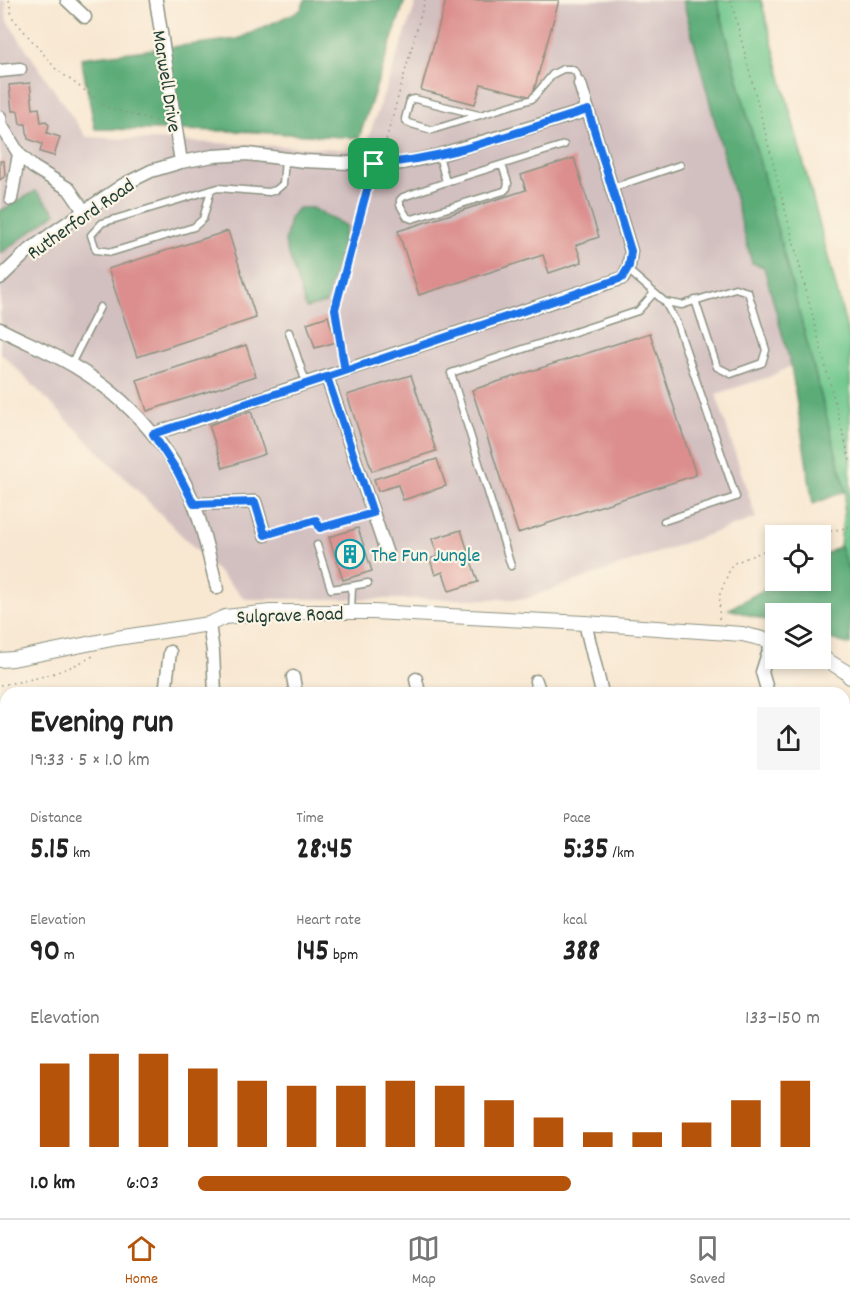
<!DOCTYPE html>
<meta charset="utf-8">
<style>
:root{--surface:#fff;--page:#f6f6f6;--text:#222;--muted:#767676;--line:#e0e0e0;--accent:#b45309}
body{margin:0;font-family:Dekko,sans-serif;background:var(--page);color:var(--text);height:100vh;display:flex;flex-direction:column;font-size:22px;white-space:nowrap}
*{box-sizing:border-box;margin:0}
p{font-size:20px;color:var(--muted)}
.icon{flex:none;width:33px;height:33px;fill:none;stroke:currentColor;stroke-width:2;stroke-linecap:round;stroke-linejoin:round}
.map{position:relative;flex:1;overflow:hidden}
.sheet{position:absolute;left:0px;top:687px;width:850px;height:531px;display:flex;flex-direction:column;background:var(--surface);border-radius:18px 18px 0 0;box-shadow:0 3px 9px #0003}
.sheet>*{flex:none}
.fabs{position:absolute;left:765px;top:525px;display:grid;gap:12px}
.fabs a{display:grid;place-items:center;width:66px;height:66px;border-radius:0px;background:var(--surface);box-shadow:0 3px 9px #0003;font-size:30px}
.pin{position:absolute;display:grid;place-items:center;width:51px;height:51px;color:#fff;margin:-26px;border-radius:12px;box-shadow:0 3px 9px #0006}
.round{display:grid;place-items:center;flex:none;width:63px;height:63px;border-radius:0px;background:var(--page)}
.summary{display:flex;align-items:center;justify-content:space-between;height:102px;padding:0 30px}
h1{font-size:33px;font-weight:800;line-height:45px}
.stats{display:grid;grid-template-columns:repeat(3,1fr);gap:9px;height:102px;padding:6px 30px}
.stats div{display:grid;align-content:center}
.stats b{font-size:30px;font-weight:800}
.stats small{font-size:16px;font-weight:400}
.stats p{font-size:16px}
.chart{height:168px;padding:12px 30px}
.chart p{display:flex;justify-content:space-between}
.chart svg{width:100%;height:108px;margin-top:6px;stroke:var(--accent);stroke-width:6}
ul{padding:0 30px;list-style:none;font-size:20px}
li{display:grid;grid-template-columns:96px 72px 1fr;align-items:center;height:45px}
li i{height:15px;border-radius:8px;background:var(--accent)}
.menu{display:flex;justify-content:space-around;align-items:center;height:84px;border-top:2px solid var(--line);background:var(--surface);font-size:16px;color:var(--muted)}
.menu a{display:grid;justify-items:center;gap:3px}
.menu .current{color:var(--accent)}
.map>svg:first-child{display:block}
</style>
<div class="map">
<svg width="850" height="1218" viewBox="0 0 850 1218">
<rect width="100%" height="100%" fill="#fcf5e5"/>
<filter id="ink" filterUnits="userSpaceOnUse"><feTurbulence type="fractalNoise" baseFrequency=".0167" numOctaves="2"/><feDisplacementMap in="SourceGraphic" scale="12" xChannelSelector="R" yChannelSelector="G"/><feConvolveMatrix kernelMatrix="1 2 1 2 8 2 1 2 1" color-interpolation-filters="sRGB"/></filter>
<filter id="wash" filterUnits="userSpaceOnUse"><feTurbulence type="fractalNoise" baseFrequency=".008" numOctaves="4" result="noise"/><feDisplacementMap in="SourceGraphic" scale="24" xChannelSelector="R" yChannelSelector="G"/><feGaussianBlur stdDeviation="1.35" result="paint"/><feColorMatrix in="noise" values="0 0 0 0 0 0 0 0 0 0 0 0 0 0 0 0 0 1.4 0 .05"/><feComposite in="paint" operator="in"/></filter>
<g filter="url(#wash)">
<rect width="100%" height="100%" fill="#f8e7d1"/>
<path fill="#f7d1c8" d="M6 814V1052L0 1053V815Z"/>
<path fill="#d2bfc0" d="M0 0H5L7 21 86 137 364 150 417 0H683L752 263 764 267 791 366 769 377 716 394 756 518 525 599H245L0 352Z"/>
<path fill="#71c88d" stroke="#488260" stroke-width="1.5" d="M717 0H761L850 341V575L840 546 846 491Z
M6 814V952L0 953V815Z"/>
<path fill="#5cac78" stroke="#3e7456" stroke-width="1.5" d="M305 0H405L359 138 236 131 95 129 81 58 238 39 301 10Z
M683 0H717L846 491 813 504 791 366 764 267 752 263Z
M36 191 56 213 0 254V211Z
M298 208H312L346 226 326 303 306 308 285 243 290 218Z
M840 546 850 575V645L821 636 820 614H776L775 623 729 609 779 581 820 580 821 557Z"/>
<g id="blocks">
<path fill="#db8e8d" d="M446 0H559L532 97 481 84 475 104 421 90Z
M30 83 33 109 39 108 41 122 46 121 49 125 47 133 60 137 54 156 40 152 42 144 28 139 26 124H20L18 111H12L9 85Z
M574 158 599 237 576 245 582 262 549 273 543 255 419 295 398 231 526 190 521 175Z
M0 161H4L5 176 0 180Z
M228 231 256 318 137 357 108 269Z
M328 316 336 342 315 348 307 323Z
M650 333 696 475 518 533 472 390Z
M246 345 256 376 147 411 137 380Z
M411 375 436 451 372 471 347 395Z
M251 411 265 454 223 468 209 425Z
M437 459 446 486 403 500 398 485 378 491 374 479Z
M358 528 372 571 343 580 329 537Z
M461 530 478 582 449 591 443 572 435 575 430 559 438 556 432 539Z
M0 963H2L6 984V999H4L6 1009 0 1010Z
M398 1212H418L417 1218H397Z
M454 1212H561V1215H563V1218H479Z"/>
</g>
</g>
<g filter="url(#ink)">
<use href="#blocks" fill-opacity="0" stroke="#8c9282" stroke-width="1.5"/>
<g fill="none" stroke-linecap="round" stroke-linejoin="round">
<g stroke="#8c9282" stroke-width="9">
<path id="service" d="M479 115 415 99 410 100 405 119 408 123 432 130 532 99 553 74 563 69H571L576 72 580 84
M439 155 446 182 403 197 400 200V205L407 217 412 219 504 191 507 188 508 183 502 165
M446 182 564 145
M612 188 680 165
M211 190 203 219 194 227 112 252 96 250 91 235 102 223 218 188 269 192 276 190 283 184 285 159
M628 270 665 302 677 324 736 497 664 521
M665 302 682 305 735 288 748 292 766 350 762 363 731 374 717 367 695 300
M289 332 306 383
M71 364 100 307
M265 535 317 520 320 528 373 513
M317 545 331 589 352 586
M511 566 451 373 638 311 654 293
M351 612 352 586 368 583
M844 854 850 852
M844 964 850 963
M844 1134 850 1155"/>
</g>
<g stroke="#8c9282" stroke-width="15">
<path id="minor" d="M67 0 85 17
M156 0 181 162
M0 71 20 69
M0 117 1 125 19 154 33 167 69 189 84 211
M11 199 19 154
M0 278 27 252 54 232 123 185 151 171 181 162 213 156 247 154 304 161 374 164 403 163 439 155 588 110
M0 329C25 342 53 353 77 368 128 398 173 449 194 504 204 531 210 561 217 588
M327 377 387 554
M153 434 623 278 629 266 631 251 580 84
M194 504 255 502 265 535
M585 623 602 693
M209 624 213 652 215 693
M293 677 296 693
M416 679 419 693
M536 681 540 693
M165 693 170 652
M768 693 762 672 772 641
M844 829 850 827
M844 991 850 989
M0 1062 6 1061
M844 1157 850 1155
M0 1191 6 1188
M19 1212 22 1218
M674 1212 677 1218
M223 1218 224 1212"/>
</g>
<g stroke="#8c9282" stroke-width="16">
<path id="tertiary" d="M820 656 846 672 850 677
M0 660 13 659 117 638 209 624 225 617 270 612H373L585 623 742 634 776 642"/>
</g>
<path stroke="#8c9282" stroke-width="1.5" stroke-dasharray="1.5 4.5" stroke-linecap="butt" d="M9 0 12 17 56 69 108 108 163 123
M731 0 850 461
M383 151 425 0
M343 359 335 309 372 174
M807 536 850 527
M719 619 720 594 732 564 776 546
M0 685C37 679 60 674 93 656
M180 1218V1212
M584 1218 585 1212"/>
<use href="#service" stroke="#fff" stroke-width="6"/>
<use href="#minor" stroke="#fff" stroke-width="12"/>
<use href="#tertiary" stroke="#fff" stroke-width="14"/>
</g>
</g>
<g fill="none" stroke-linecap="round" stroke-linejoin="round" filter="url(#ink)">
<g stroke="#fff" stroke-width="12">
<path id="route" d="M374 164 335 309 345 371 153 434 177 471 194 504 255 502 265 535 316 520 320 528 373 513 327 377 345 371 622 278 629 266 631 251 588 110C518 131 447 160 374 164"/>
</g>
<use href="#route" stroke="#1a73e8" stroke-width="8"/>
</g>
<defs>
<g id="building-ring" transform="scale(1.5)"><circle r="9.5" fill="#fcf5e5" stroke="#0f9aa8" stroke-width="1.5"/><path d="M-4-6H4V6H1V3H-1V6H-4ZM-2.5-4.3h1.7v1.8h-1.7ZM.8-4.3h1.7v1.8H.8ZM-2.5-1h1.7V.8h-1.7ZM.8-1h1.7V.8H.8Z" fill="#0f9aa8"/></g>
</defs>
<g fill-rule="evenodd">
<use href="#building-ring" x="350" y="554"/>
</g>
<g text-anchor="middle" stroke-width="4.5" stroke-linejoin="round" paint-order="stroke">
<g font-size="20" fill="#1f3d34" stroke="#fcf5e5">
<text transform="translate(168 81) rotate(81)" y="7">Marwell Drive</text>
<text transform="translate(80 218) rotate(-35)" y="7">Rutherford Road</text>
<text transform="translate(290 614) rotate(-2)" y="7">Sulgrave Road</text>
</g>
<g font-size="20" fill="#0d838f" stroke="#fcf5e5" text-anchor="start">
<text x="371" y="561">The Fun Jungle</text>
</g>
</g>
</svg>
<div class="fabs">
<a><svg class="icon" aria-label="locate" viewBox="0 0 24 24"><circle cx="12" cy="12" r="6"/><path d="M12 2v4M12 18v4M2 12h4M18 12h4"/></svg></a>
<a><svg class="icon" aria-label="layers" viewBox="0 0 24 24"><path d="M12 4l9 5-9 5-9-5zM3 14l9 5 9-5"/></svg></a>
</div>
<div class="pin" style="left:374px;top:164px;background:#1e9e55"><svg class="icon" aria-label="arrive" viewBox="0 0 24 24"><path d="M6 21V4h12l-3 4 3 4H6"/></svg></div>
<section class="sheet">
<div class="summary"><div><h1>Evening run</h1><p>19:33 · 5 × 1.0 km</p></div><a class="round"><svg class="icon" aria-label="share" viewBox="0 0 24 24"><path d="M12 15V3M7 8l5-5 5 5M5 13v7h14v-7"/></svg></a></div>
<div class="stats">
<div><p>Distance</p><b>5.15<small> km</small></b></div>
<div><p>Time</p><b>28:45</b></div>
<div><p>Pace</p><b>5:35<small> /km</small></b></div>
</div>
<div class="stats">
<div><p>Elevation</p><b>90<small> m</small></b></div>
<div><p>Heart rate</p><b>145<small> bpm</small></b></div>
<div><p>kcal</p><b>388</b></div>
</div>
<div class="chart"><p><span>Elevation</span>133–150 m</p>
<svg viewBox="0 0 160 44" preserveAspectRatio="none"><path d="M5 44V10M15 44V6M25 44V6M35 44V12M45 44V17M55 44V19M65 44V19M75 44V17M85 44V19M95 44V25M105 44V32M115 44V38M125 44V38M135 44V34M145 44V25M155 44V17"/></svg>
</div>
<ul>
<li><b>1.0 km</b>6:03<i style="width:60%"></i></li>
</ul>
</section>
</div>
<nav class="menu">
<a class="current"><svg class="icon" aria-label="home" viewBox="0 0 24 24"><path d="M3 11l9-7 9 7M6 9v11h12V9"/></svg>Home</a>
<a><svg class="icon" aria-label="map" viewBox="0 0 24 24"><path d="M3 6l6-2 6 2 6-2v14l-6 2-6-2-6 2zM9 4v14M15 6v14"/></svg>Map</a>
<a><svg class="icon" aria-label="saved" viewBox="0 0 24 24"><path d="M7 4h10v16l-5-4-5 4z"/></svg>Saved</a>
</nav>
